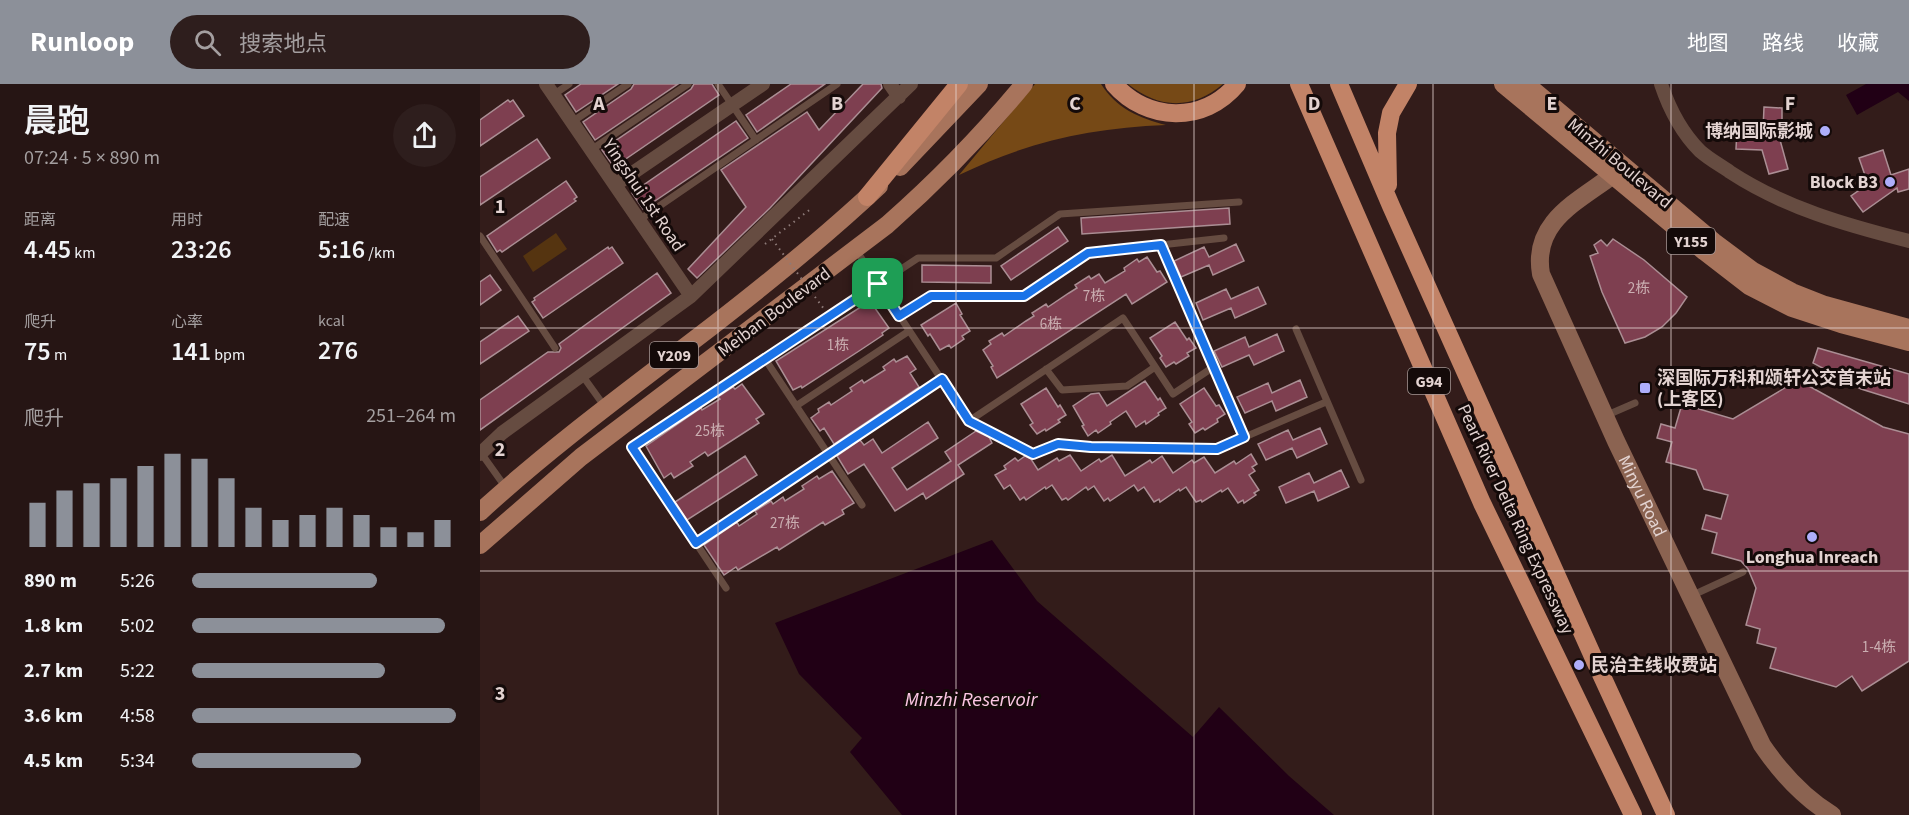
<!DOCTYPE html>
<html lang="zh">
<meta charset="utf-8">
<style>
:root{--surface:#261514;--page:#2e1e1d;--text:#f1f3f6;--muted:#a49fa0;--accent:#8c9099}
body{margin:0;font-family:"Source Sans 3","Noto Sans SC",sans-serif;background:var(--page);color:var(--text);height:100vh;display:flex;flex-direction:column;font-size:22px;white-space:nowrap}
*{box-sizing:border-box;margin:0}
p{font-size:20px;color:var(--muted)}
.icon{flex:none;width:33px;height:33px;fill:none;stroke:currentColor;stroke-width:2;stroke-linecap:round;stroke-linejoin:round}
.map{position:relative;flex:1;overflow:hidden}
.side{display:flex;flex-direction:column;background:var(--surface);width:480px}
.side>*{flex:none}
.pin{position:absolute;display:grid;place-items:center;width:51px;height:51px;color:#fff;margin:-26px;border-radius:12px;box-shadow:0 3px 9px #0006}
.round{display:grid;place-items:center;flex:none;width:63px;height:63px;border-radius:32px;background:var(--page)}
.summary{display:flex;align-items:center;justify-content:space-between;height:102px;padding:0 24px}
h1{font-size:33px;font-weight:600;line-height:45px}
.figures{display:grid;grid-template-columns:repeat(3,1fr);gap:9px;height:102px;padding:6px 24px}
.figures div{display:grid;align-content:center}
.figures b{font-size:26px;font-weight:600}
.figures small{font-size:16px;font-weight:400}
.figures p{font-size:16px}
.chart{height:168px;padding:12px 24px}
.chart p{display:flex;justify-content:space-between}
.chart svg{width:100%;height:108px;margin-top:6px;stroke:var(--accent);stroke-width:6}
ul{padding:0 24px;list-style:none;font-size:20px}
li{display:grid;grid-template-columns:96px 72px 1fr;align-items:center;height:45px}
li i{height:15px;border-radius:8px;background:var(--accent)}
header{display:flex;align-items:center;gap:36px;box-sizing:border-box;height:84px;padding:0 30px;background:var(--accent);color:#fff}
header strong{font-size:28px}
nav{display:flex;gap:33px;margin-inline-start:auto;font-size:21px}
.search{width:420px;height:54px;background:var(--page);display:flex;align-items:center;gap:15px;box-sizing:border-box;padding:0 21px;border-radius:33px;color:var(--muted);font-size:22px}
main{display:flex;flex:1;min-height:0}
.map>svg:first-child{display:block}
</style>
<header>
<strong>Runloop</strong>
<div class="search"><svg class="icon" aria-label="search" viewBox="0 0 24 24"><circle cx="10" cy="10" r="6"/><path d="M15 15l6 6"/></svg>搜索地点</div>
<nav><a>地图</a><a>路线</a><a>收藏</a></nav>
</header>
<main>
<section class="side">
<div class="summary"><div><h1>晨跑</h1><p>07:24 · 5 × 890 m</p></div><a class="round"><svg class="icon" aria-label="share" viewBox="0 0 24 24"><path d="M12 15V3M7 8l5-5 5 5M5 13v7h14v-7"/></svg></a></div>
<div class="figures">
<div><p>距离</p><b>4.45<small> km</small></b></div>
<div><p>用时</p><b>23:26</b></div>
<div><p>配速</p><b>5:16<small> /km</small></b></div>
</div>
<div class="figures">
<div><p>爬升</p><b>75<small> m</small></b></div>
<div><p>心率</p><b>141<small> bpm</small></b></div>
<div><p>kcal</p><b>276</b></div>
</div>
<div class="chart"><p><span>爬升</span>251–264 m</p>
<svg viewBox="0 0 160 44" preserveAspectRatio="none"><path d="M5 44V26M15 44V21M25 44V18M35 44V16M45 44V11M55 44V6M65 44V8M75 44V16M85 44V28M95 44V33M105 44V31M115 44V28M125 44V31M135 44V36M145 44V38M155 44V33"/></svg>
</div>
<ul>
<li><b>890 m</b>5:26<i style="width:70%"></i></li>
<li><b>1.8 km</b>5:02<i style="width:96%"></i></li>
<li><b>2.7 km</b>5:22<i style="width:73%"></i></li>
<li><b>3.6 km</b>4:58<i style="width:100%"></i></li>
<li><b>4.5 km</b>5:34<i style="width:64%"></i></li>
</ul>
</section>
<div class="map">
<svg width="1429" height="731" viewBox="0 0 1429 731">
<rect width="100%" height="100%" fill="#331c1a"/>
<path fill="#553410" d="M76 149 87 165 53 188 43 172Z"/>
<path fill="#764916" d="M555 0H621C636 24 659 34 686 41 610 44 547 58 479 91Z
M648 0H743C712 26 679 25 648 0Z"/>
<path fill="#210015" d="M1386 0H1429V17L1418 8 1377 31 1366 11Z
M512 456 557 517 713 653 739 623 809 692 854 731H422L370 668 382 654 319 590 295 539Z"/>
<path fill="#7e3f50" stroke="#ab8e94" stroke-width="1.5" d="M101 0H138L96 28 85 11Z
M154 0H198L115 56 103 38 151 5Z
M214 0H232L239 11 134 83 122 66 211 5Z
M311 0H345L277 48 266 31Z
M383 0H401L402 4 290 124 217 194 208 185 266 123 241 86 327 28 339 46Z
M28 16 30 18 33 16 44 32 0 62V36Z
M1284 23 1302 24V45H1297L1308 85 1289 90 1282 66 1256 65 1257 45 1283 46Z
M256 37 268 54 163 125 152 109Z
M57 55 70 74 0 121V93Z
M1403 66 1411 91 1429 85V105L1418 108 1417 104 1383 128 1371 112 1388 100 1379 74Z
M86 97 97 113 94 115 96 117 22 168 20 166 17 168 7 152Z
M749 124 750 140 602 150 601 134Z
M578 143 588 157 531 196 521 182Z
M1133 155 1164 176 1207 213 1196 229 1182 243 1165 253 1145 259 1122 208 1110 172 1118 169 1114 161 1121 156 1127 162Z
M756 160 764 177 733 191 729 181 701 193 694 177 724 163 729 173Z
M128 163 129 165 132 163 143 179 63 234 52 218 55 216 54 214Z
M667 173 677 188 680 187 687 198 652 220 646 210 517 294 511 283 513 282 503 266 511 260 509 257 522 249 524 252 546 237 554 232 552 229 566 220 568 223 589 209 597 204 595 201 609 192 611 195 619 190 625 199 645 187 644 184 657 175 659 178Z
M442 181 511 182V199L442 198Z
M177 189 191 209 0 346V316L68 268H79L81 264 79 260Z
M10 191 21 206 0 221V198Z
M778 203 786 220 755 234 751 224 723 236 716 219 746 205 751 215Z
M390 217 409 244 402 249 403 251 379 267 322 304 321 302 313 306 296 277Z
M476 219 482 230 480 231 490 247 482 252 484 255 471 264 469 261 460 266 450 250 448 252 441 241Z
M38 232 49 247 0 280V258Z
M695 238 707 256 709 254 716 264 707 269 709 272 696 280 694 278 686 283 680 274 682 272 670 254Z
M797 250 804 267 774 281 769 271 742 283 734 267 765 253 769 263Z
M1338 264 1429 290V320L1381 305 1333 279Z
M427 272 436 285 430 289 439 303 354 360 344 344 340 347 331 334 339 328 338 325 349 318 351 321 372 307 370 304 382 296 384 299 405 286 403 283 414 275 416 278Z
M820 296 827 313 796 327 792 317 765 329 757 313 788 299 792 309Z
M1318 296 1403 343 1429 350V577L1382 607 1372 592 1356 603 1290 584 1296 564 1277 559 1280 545 1266 541 1276 504 1268 485 1261 477 1232 469 1237 449 1222 445 1226 431 1241 435 1248 411 1224 405 1216 386 1186 378 1192 358 1177 354 1181 340 1195 344 1202 320 1253 335Z
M665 297 678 316 680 314 686 324 678 329 679 331 666 340 665 337 656 343 646 327 630 338 631 340 618 349 616 346 608 352 602 342 604 341 593 322 611 310 619 309 627 322Z
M262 300 284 330 276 335 279 339 228 372 225 368 210 378 213 382 194 394 191 389 184 394 166 362 221 324 222 326 240 315 238 313 253 303 255 305Z
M566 304 578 323 580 321 586 331 578 336 580 338 566 347 565 345 557 350 550 341 553 339 541 320Z
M724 304 736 322 739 321 745 330 737 335 738 338 725 346 723 344 715 349 709 340 712 338 700 320Z
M448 338 458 354 412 384 427 406 471 377 465 368 496 347 509 353 512 359 478 381 484 390 446 415 443 409 415 427 384 380 368 390 357 372 380 356 384 361 393 355 402 369Z
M840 344 847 360 817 374 812 364 786 376 778 360 808 346 813 356Z
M771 370 777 380 772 383 775 387 769 391 779 406 774 409 776 411 764 419 763 416 758 419 748 404 742 408 741 406 722 418 721 416 716 418 706 403 700 407 699 405 680 418 679 415 674 418 664 403 658 407 654 401 630 417 628 414 624 417 614 402 608 406 606 403 588 416 586 414 582 416 572 401 566 405 565 403 546 416 544 413 540 416 530 401 524 405 515 391 526 385 524 382 535 374 538 377 545 372 551 375 558 386 577 374 579 377 590 371 601 387 619 375 621 378 632 371 645 392 670 376 672 379 682 372 693 389 712 376 714 379 724 373 735 389 754 377 756 380Z
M265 372 277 391 207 436 195 418Z
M861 386 869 403 838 417 834 407 806 419 799 403 829 389 834 399Z
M352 387 374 419 362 426 364 430 345 441 343 438 299 466 297 463 258 486 256 483 244 491 224 461 257 438 259 442 277 430 275 427 291 417 293 420 303 413 305 417 324 405 322 402 337 392 339 395Z"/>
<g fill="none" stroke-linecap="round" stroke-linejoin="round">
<path stroke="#8d7a78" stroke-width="2" stroke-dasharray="1.5 4.5" stroke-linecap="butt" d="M285 160 332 124"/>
<path stroke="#664c41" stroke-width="7" d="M238 0 276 56
M73 11 89 0
M92 38 148 0
M111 66 208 0
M159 136 357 0
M0 152 75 264
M681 161 764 353
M376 166 489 337 553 370 578 360 611 363 737 365 846 318
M419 232 451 212H544L608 169 744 154
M816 245 881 396
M285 275 382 421
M566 285 582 306 647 302 675 283
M102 291 125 323
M316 322 429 247
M1125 332 1155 319
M489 337 643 234 693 310 735 282
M1 369 26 404
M216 459 462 295
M246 504 152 363 438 174H516L580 130 759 118
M1213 511 1263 488"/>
<path stroke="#664c41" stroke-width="14" d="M66 0 211 212
M410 0 419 13
M1181 0C1189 24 1202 49 1220 67 1229 75 1240 81 1250 88 1305 124 1366 141 1429 157
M135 101 283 0
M0 370 22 349 211 212 431 0"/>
<path stroke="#8b6351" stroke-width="18" id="s1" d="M1133 91C1097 118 1052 138 1061 190L1136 357 1282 661C1301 689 1323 713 1352 731"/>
<path stroke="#a8745c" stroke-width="18" d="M1023 0 1225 168 1269 202 1312 224 1361 240 1429 258
M1046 0 1234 158 1273 187 1312 208 1345 221 1429 244
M420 83 499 0
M0 428C73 361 153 303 231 243 289 198 346 152 399 102
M0 461 101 373 407 141C457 97 502 51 544 0"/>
<path stroke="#c28367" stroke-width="18" d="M634 0C667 38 724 40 757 0
M819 0 1002 419 1153 731
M859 0 911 122 1115 577 1186 731
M908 101 907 49 911 29 928 0
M387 113 479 0"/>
<path stroke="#8d7a78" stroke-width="2" stroke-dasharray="1.5 4.5" stroke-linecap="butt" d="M292 155 344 225"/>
</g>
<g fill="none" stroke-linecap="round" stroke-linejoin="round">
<g stroke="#fff" stroke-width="12">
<path id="route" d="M681 161 764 353 737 365 611 363 578 360 553 370 489 337 462 295 216 459 152 363 398 200 419 232 451 212H544L608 169Z"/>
</g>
<use href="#route" stroke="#1a73e8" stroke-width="8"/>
</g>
<path fill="none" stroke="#e3d3d1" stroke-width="1.5" stroke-opacity="0.55" d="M238 0V731M476 0V731M714 0V731M953 0V731M1191 0V731M0 244H1429M0 487H1429"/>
<g fill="#aeaefb" stroke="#140a09" stroke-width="2">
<circle cx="1345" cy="47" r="6"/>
<circle cx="1410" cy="98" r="6"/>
<rect x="1159" y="298" width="12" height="12" rx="3"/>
<circle cx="1332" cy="453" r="6"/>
<circle cx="1099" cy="581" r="6"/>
</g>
<g text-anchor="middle" stroke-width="6" stroke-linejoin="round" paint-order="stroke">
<g font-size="15" fill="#caaeb1">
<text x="1159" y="209">2栋</text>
<text x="614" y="217">7栋</text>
<text x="571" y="245">6栋</text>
<text x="358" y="266">1栋</text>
<text x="230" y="352">25栋</text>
<text x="305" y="444">27栋</text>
<text x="1399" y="568">1-4栋</text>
</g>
<g fill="#140a09" stroke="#a59795" stroke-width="1.5">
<rect x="1187" y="144" width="48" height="26" rx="4.5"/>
<rect x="170" y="258" width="48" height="26" rx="4.5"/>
<rect x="928" y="284" width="42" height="26" rx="4.5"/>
</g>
<g font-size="16" font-weight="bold" fill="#e3d3d1">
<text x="1211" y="163">Y155</text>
<text x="194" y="277">Y209</text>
<text x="949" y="303">G94</text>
</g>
<g font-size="18" font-weight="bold" fill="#e3d3d1" stroke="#140a09" text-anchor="end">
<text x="1333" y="53">博纳国际影城</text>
<text x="1398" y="104">Block B3</text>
<text x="1177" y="300" text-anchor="start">深国际万科和颂轩公交首末站<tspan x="1177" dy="21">(上客区)</tspan></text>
<text x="1332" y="479" text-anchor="middle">Longhua Inreach</text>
<text x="1111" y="587" text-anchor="start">民治主线收费站</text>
</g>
<g font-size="18" fill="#e3d3d1" stroke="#140a09">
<text transform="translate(1140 79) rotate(40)" y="6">Minzhi Boulevard</text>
<text transform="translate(164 111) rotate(56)" y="6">Yingshui 1st Road</text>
<text transform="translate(294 228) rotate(-37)" y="6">Meiban Boulevard</text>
<text dy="6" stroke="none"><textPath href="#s1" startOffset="375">Minyu Road</textPath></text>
<text transform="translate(1036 435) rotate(65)" y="6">Pearl River Delta Ring Expressway</text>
</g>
<g font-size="20" font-style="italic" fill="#fcc7e4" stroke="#140a09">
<text x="491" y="622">Minzhi Reservoir</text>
</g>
</g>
<g font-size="20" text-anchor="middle" font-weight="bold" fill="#e3d3d1" stroke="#140a09" stroke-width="6" stroke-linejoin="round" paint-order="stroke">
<text x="119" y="26">A</text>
<text x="357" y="26">B</text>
<text x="595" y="26">C</text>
<text x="834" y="26">D</text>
<text x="1072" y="26">E</text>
<text x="1310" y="26">F</text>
<text x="20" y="129">1</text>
<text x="20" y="372">2</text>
<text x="20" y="616">3</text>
</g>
</svg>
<div class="pin" style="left:398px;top:200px;background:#1e9e55"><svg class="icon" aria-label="arrive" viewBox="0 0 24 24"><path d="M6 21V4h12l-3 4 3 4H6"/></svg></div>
</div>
</main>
